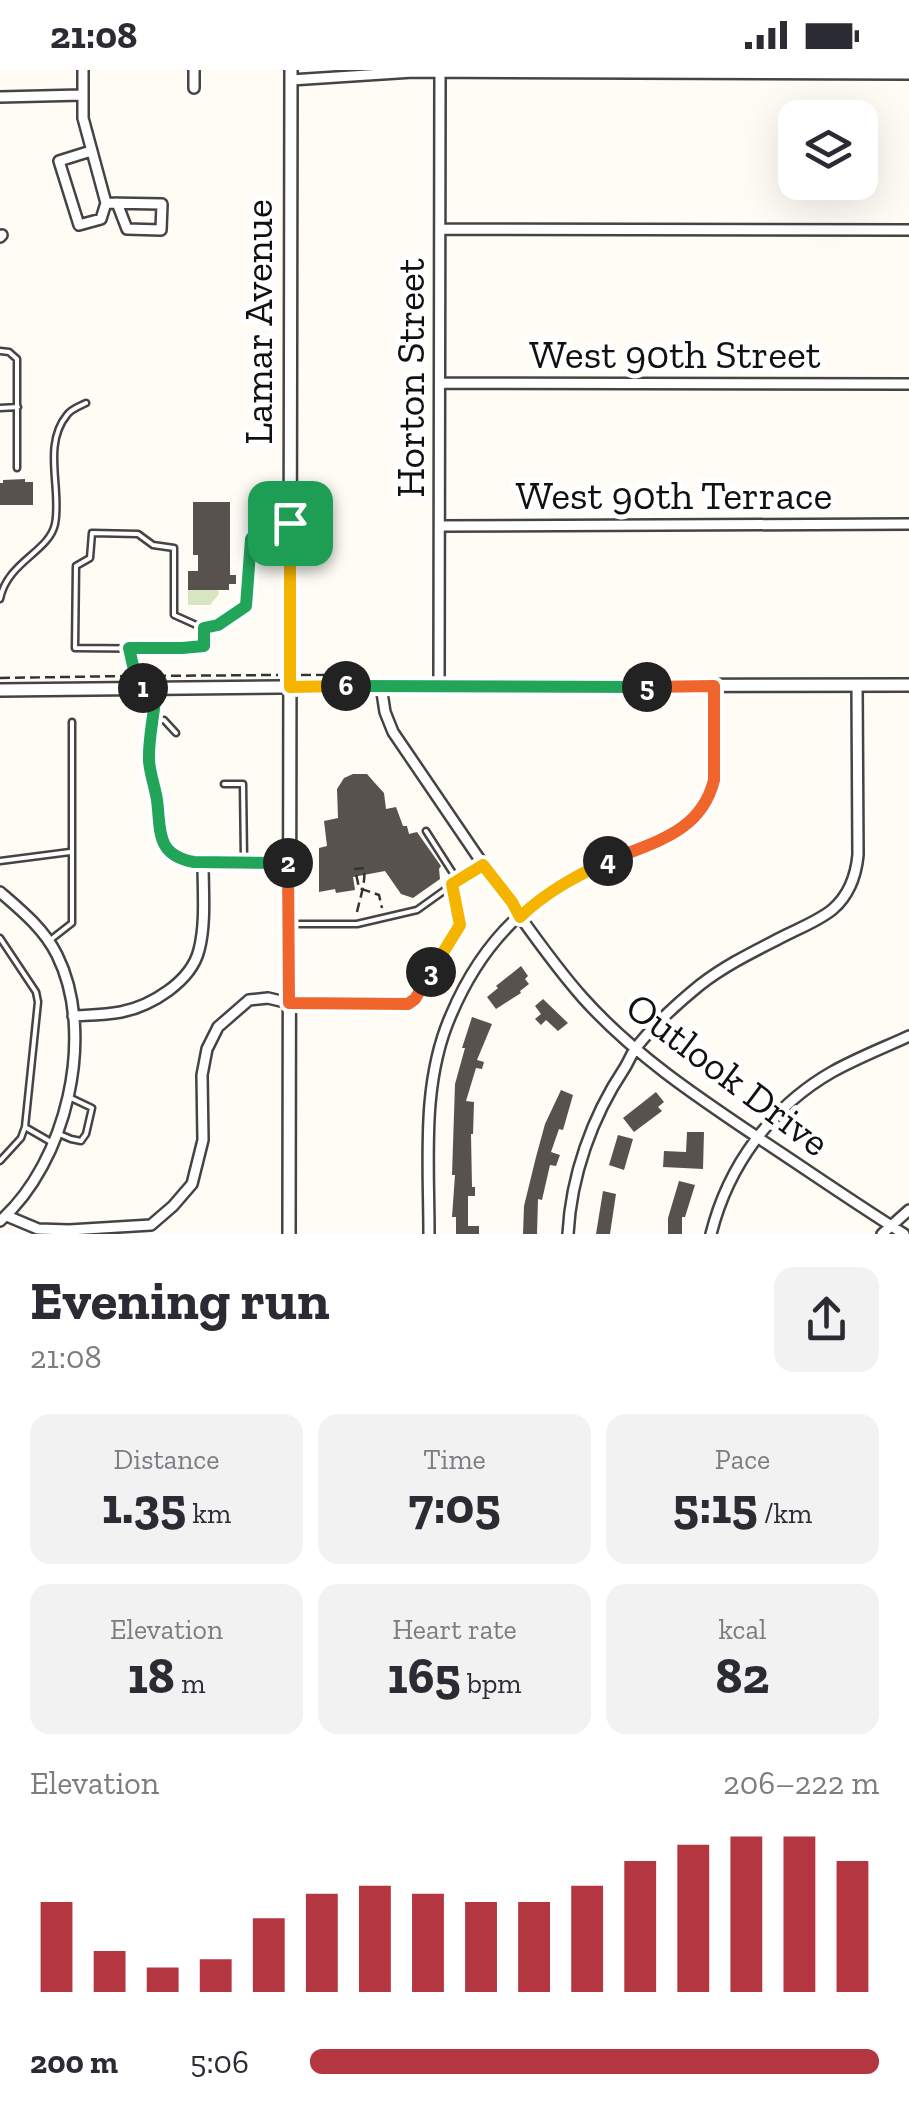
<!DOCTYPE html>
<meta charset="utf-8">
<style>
:root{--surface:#fff;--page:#f2f2f3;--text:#2b2b33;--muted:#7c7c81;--accent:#b33641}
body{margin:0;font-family:"Zilla Slab",serif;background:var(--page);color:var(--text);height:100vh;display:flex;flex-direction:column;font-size:38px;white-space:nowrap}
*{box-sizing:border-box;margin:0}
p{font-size:32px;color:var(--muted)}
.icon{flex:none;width:55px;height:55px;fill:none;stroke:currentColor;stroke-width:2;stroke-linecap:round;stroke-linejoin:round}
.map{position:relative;height:1164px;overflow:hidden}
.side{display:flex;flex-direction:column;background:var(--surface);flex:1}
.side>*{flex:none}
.tools{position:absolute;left:778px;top:30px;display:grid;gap:20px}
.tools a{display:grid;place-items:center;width:100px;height:100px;border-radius:20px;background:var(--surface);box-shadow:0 10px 40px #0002;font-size:50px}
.pin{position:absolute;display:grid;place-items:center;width:85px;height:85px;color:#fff;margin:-42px;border-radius:20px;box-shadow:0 5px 15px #0006}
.km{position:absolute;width:50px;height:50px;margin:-25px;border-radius:50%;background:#222;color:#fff;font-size:28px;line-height:50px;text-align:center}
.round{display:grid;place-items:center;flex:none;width:105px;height:105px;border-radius:20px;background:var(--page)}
.summary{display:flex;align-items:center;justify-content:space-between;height:170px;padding:0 30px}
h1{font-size:55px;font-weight:700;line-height:75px}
.stats{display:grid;grid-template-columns:repeat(3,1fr);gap:15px;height:170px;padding:10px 30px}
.stats div{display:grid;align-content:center;border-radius:20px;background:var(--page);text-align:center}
.stats b{font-size:50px;font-weight:700}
.stats small{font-size:28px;font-weight:400}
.stats p{font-size:28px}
.chart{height:280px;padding:20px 30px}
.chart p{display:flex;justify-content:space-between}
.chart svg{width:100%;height:180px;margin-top:10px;stroke:var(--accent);stroke-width:6}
ul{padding:0 30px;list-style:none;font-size:32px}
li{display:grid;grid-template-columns:160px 120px 1fr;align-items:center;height:75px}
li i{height:25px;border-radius:12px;background:var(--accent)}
.status{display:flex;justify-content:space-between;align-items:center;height:70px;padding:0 50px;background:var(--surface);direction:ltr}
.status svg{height:28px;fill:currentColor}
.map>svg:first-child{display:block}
</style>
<div class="status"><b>21:08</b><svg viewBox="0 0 49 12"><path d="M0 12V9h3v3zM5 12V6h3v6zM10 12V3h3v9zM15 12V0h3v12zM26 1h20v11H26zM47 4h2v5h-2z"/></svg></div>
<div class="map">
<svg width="909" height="1164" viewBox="0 0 909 1164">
<rect width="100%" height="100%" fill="#fefcf5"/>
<path fill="#d5e6c1" d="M188 520H218L219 524 210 535H188Z"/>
<path fill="#58524e" d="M25 409V412H33V435H0V413H3V410Z
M193 432H230V505H236V514H229V520H188V501H198V485H193Z
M353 704H367L374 712 384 723 386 739 396 737 403 756H407L409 764 417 762 441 796 439 799 440 809 413 828 401 824 385 801 353 807 355 820 336 823 335 819 319 822V778L327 776 324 751 338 748 337 719 344 708Z
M521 896 528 906 525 909 529 914 520 921 521 923 496 939 487 927 498 918 496 916Z
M543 929 568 953 558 961 546 950 541 955 535 949 541 944 535 936Z
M472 947 492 954 477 990 484 992 482 999 476 998 466 1031 474 1032 473 1064H471L472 1117H475V1126H468V1156H479V1164H456V1147H452L455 1105H452L455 1014 465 978H462Z
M561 1020 573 1025 563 1060 559 1059 551 1082 560 1085 556 1096 550 1095 542 1130 538 1129 537 1164H523L524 1136 536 1087 545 1054Z
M656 1022 664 1032 658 1037 662 1041 634 1062 623 1048Z
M687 1062H704L703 1099 663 1097 664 1081 686 1082Z
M618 1065 633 1069 624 1100 609 1095Z
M679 1111 695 1115 685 1147H682V1164H668V1148Z
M603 1121 616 1124 610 1164H596Z"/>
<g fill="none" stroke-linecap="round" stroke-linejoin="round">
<g stroke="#444" stroke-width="9">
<path id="service" d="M0 281 9 282 17 289V398
M0 338 18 337
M0 529C7 492 49 482 55 454 62 420 42 375 67 345 71 339 80 336 86 333
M203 558 174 545V478L153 475 138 464 92 463 90 488 76 496 75 578 183 579 204 576 203 558 218 555 246 537 251 469 262 455 285 454
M129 579 136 614
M154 650H164L176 663
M224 714H243L244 790
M426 761 458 811
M0 791 70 782
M294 854H357L417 840 452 815
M0 868 36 922 38 932 25 1057 21 1068 0 1091
M49 871 72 853V652
M291 933 383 935 412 932 460 855 452 815 483 795
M25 1057 51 1072
M57 1063 71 1069 81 1071 86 1064 92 1038 71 1028"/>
</g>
<g stroke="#444" stroke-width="14">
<path id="minor" d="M83 0V48L106 133
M291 10 413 2 909 4
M194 18V0
M0 27 82 25
M91 81 59 91 79 155 101 149 106 133
M106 133 162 134 161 160 127 159 117 133
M440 159 909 160
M0 167 2 165
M440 313 909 314
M440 456 909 454
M381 616 385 642 393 662 495 812C524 851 550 891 583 928 635 986 699 1028 763 1071 810 1102 856 1134 904 1164
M439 617 440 0
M156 618C155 642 148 667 149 691 150 704 155 717 157 730 161 761 155 785 194 792L289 793
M0 822C22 841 44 859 57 885 97 965 66 1093 0 1151
M73 946C89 945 105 945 121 942 151 936 191 912 199 880 206 854 203 820 203 793
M7 1146 38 1159 69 1160 151 1155 173 1136 192 1114 203 1070 202 1005 207 979 218 957 249 930 268 928 289 933
M429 1164C429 1091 421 1013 451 945 470 900 498 860 537 831 568 807 604 793 639 778 657 770 678 764 693 750 705 739 710 726 714 710V616
M568 1164C571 1106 592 1047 624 999 628 993 631 985 635 979 652 957 679 932 700 915 727 894 757 880 786 865 802 857 820 850 833 839 849 825 856 806 858 785L857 615
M711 1164C728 1096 771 1037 832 1002 857 988 883 978 909 966
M882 1164 909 1140"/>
</g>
<g stroke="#444" stroke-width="16">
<path id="tertiary" d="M0 620 381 616 909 615
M289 1164 291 0"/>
</g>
<path stroke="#333" stroke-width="2.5" stroke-dasharray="10 5" stroke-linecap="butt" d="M301 605H338
M141 606 278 605
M0 608 128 606
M357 842C360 828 366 812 364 798L355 799 359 818 379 825 382 838"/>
<use href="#service" stroke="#fff" stroke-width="4"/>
<use href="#minor" stroke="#fff" stroke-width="9"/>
<use href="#tertiary" stroke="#fff" stroke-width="11"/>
</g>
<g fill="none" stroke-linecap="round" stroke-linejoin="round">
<g stroke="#fff" stroke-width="20">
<path id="split-1" d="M143 618H138L129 578H182L204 576V558L218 555 246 536 251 469 262 455 290 453"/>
</g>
<g stroke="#fff" stroke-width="20">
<path id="split-2" d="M143 618H156C155 642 148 667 149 691 150 704 155 717 157 730 161 760 155 785 194 792L288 793"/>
</g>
<g stroke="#fff" stroke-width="20">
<path id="split-3" d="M288 793 289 933 408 934 415 929 431 902"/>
</g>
<g stroke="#fff" stroke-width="20">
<path id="split-4" d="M431 902 460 855 452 814 483 795 512 832 520 847C546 822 576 806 608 791"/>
</g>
<g stroke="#fff" stroke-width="20">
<path id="split-5" d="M608 791C653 772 701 763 714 710V616L647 617"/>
</g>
<g stroke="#fff" stroke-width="20">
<path id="split-6" d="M346 616 647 617"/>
</g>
<g stroke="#fff" stroke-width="20">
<path id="split-7" d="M290 453V617L346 616"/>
</g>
<use href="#split-1" stroke="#22a559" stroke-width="12"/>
<use href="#split-2" stroke="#22a559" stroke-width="12"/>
<use href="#split-3" stroke="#f0652b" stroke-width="12"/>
<use href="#split-4" stroke="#f5b400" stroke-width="12"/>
<use href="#split-5" stroke="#f0652b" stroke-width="12"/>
<use href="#split-6" stroke="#22a559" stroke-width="12"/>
<use href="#split-7" stroke="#f5b400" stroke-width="12"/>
</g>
<g text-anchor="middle" stroke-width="10" stroke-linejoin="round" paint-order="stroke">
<g font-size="40" fill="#111" stroke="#fff">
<text transform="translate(258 252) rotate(-90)" y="14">Lamar Avenue</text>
<text x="675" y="298">West 90th Street</text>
<text transform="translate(410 308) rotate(-90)" y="14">Horton Street</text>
<text x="674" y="439">West 90th Terrace</text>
<text transform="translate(728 1004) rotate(37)" y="14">Outlook Drive</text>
</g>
</g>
</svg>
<div class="tools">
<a><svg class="icon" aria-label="layers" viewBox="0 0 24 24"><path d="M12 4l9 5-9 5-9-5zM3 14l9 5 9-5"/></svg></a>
</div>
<div class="pin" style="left:290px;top:453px;background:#1e9e55"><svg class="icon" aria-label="arrive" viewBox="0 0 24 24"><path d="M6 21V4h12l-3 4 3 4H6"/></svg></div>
<b class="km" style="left:143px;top:618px">1</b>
<b class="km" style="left:288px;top:793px">2</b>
<b class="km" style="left:431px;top:902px">3</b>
<b class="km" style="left:608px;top:791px">4</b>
<b class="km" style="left:647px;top:617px">5</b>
<b class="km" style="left:346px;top:616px">6</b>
</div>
<section class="side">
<div class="summary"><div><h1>Evening run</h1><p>21:08</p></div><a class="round"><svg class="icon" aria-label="share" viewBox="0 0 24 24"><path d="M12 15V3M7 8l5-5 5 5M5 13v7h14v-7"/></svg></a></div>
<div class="stats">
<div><p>Distance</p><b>1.35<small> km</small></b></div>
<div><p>Time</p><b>7:05</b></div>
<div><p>Pace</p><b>5:15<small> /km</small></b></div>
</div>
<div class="stats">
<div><p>Elevation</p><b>18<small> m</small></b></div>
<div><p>Heart rate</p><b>165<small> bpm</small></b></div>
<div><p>kcal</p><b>82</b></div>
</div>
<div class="chart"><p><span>Elevation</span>206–222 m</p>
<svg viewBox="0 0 160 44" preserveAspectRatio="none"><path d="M5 44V22M15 44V34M25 44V38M35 44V36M45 44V26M55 44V20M65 44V18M75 44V20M85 44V22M95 44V22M105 44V18M115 44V12M125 44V8M135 44V6M145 44V6M155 44V12"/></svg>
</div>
<ul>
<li><b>200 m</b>5:06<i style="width:100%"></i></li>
</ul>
</section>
